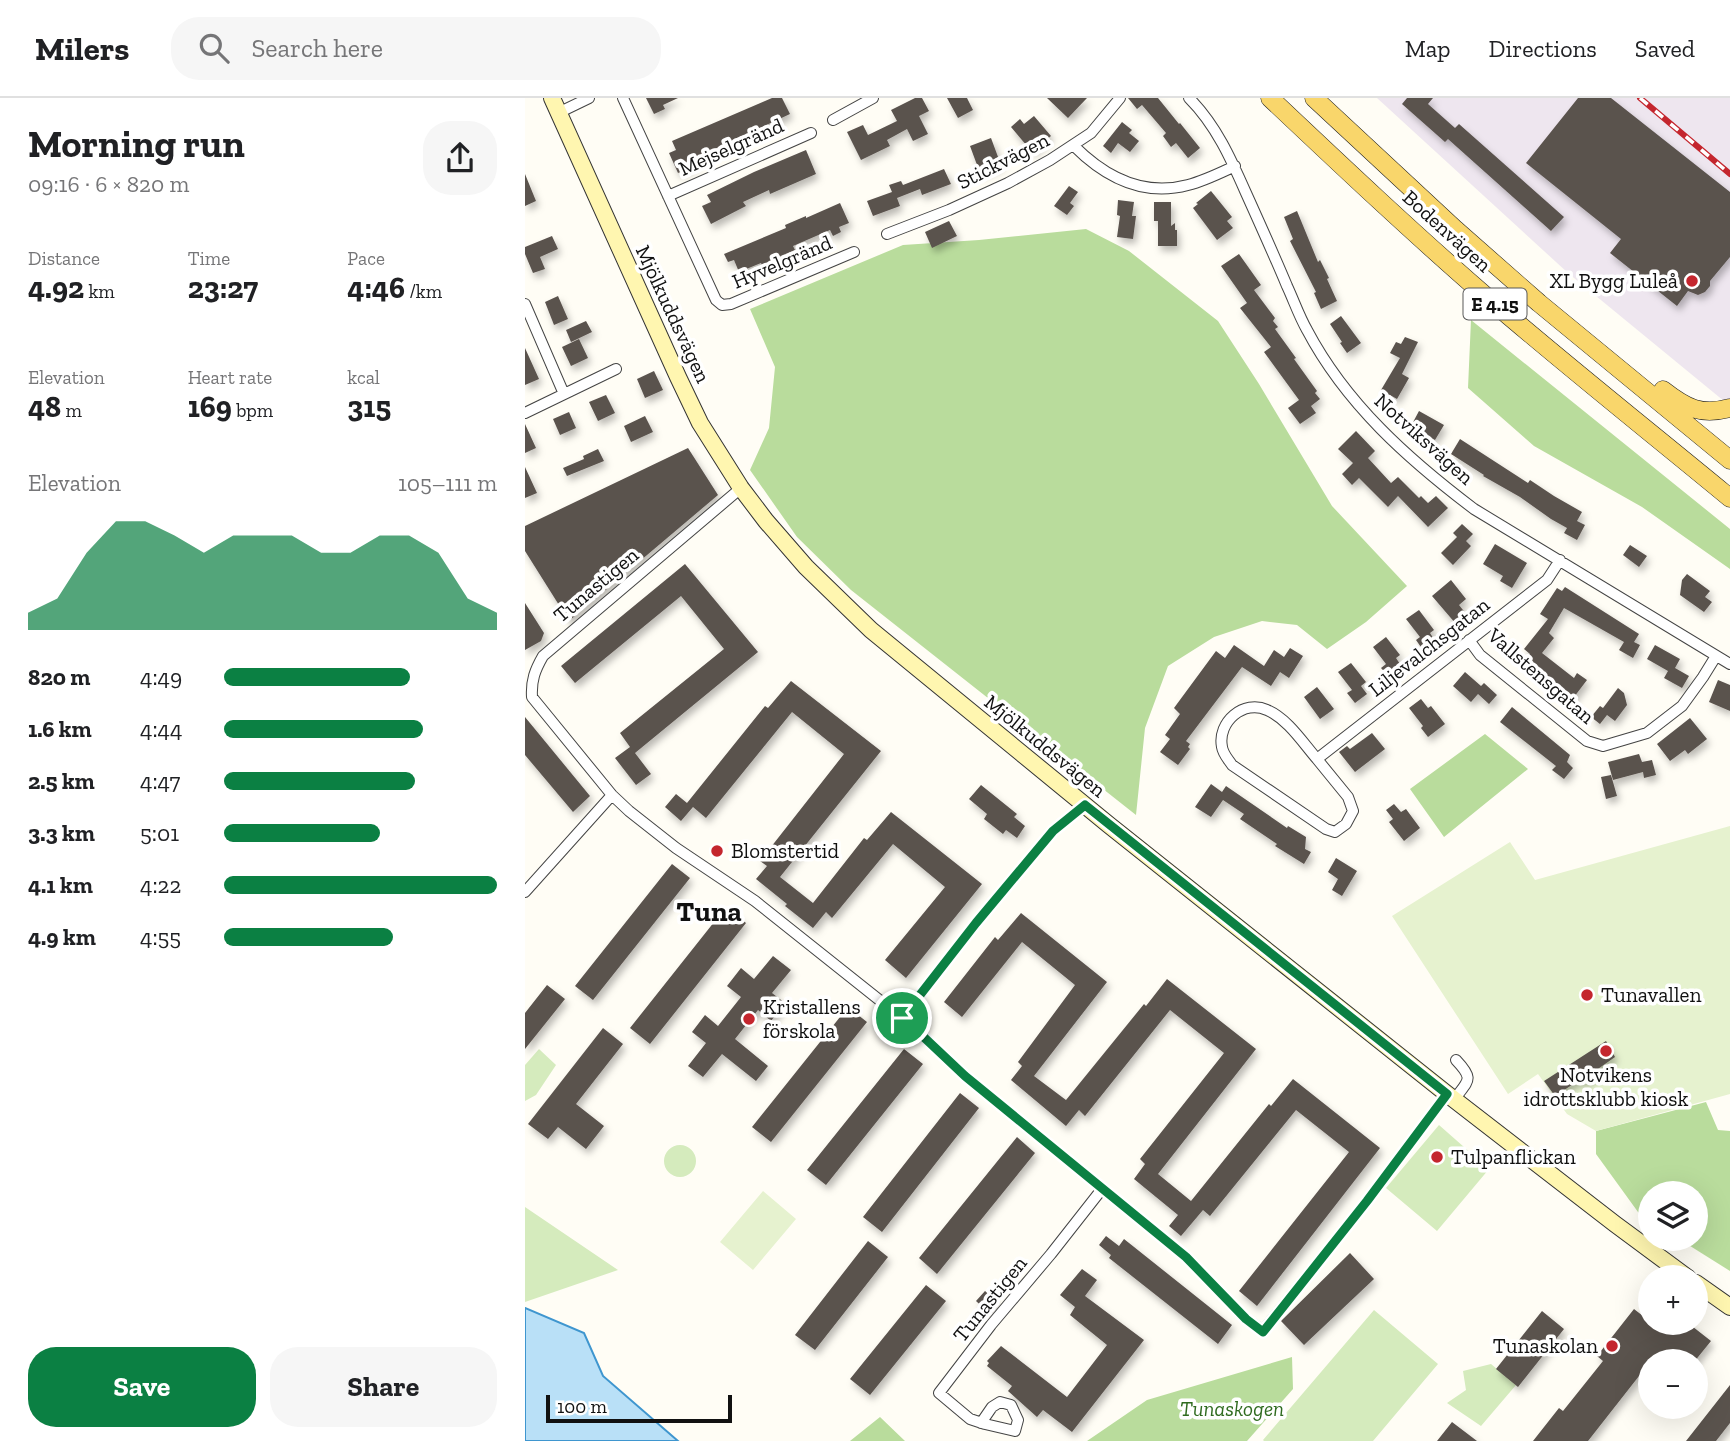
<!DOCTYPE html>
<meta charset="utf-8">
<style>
:root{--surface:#fff;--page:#f6f6f6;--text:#202124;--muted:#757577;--line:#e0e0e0;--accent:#0b8043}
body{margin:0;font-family:"Zilla Slab",serif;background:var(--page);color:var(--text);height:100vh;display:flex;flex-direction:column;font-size:26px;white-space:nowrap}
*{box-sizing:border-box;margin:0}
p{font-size:23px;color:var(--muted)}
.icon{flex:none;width:38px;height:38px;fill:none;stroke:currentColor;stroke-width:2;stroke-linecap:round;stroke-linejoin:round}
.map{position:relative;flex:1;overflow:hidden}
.side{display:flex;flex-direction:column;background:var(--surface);width:525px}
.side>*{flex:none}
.buttons{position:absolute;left:1113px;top:1083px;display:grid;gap:14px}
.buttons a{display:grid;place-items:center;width:70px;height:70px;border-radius:50%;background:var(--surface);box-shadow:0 7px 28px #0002;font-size:35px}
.scale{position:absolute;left:21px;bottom:18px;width:186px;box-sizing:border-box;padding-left:7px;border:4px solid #111;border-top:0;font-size:19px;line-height:24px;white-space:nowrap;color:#111;-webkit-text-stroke:5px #fff;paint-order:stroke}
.pin{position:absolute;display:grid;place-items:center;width:60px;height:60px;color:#fff;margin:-30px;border:4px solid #fff;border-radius:50%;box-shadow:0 2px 7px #0007}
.round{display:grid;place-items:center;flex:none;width:74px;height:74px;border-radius:28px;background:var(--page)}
.summary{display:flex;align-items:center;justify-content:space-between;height:119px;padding:0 28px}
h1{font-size:38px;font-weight:700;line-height:52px}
.stats{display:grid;grid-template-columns:repeat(3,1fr);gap:10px;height:119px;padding:7px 28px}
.stats div{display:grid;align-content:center}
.stats b{font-size:30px;font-weight:700}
.stats small{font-size:19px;font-weight:400}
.stats p{font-size:19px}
.chart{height:196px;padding:14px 28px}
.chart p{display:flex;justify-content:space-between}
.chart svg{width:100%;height:126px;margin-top:7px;fill:var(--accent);opacity:.7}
.primary-button{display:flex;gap:14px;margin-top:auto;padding:14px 28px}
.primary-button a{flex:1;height:80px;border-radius:28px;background:var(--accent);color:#fff;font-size:28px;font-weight:700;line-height:80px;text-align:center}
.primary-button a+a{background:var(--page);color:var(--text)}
ul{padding:0 28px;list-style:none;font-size:23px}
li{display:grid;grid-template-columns:112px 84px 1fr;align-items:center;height:52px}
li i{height:18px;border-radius:9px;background:var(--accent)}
header{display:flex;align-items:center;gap:42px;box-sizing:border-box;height:98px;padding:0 35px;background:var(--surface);border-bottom:2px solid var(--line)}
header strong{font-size:33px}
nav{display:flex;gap:38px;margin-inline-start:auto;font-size:24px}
.search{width:490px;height:63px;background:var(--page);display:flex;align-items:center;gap:18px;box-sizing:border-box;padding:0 24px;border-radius:28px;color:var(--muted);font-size:26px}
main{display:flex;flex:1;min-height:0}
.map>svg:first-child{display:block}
</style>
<header>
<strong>Milers</strong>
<div class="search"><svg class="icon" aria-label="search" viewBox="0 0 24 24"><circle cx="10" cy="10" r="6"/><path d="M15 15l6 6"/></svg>Search here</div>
<nav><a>Map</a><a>Directions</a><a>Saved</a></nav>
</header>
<main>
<section class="side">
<div class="summary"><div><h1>Morning run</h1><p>09:16 · 6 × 820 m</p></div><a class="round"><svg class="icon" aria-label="share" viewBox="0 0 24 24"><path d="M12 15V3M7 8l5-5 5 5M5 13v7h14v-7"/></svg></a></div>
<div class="stats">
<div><p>Distance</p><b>4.92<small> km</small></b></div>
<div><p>Time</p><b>23:27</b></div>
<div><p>Pace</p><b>4:46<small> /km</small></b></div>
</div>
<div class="stats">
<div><p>Elevation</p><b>48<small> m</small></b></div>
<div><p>Heart rate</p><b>169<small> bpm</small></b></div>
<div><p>kcal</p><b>315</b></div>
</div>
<div class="chart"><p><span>Elevation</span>105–111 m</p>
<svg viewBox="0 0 160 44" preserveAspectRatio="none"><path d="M0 44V38L10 33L20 17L30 6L40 6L50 11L60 17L70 11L80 11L90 11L100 17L110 17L120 11L130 11L140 17L150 33L160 38V44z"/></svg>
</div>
<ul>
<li><b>820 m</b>4:49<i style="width:68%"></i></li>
<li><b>1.6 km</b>4:44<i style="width:73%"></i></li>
<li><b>2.5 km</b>4:47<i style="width:70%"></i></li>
<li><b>3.3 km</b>5:01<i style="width:57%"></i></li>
<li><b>4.1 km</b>4:22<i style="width:100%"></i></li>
<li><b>4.9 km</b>4:55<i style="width:62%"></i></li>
</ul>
<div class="primary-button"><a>Save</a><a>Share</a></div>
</section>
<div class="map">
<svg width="1205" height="1343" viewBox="0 0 1205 1343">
<defs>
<filter id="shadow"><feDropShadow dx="3" dy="5" stdDeviation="3.5" flood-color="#0004"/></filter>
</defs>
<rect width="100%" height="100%" fill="#fffdf5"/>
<path fill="#eee6ef" d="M852 0H1205V308L1043 175Z"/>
<path fill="#d5ebbd" d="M14 951 31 967 11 997 0 1003V967Z
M914 1027 964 1071 912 1133 861 1090Z
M139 1063a16 16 0 1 1 32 0a16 16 0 1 1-32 0Z
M0 1109 93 1172 0 1204Z
M849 1212 913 1266 848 1343H739L738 1342Z
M966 1266 991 1287 956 1328 922 1305 941 1292 938 1273Z"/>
<path fill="#b9dc9c" d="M561 131 604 153 693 223 734 286 807 408 882 488 841 524 802 551 772 527 737 523 689 539 643 568 620 630 611 717 326 492 272 439 225 372 244 330 250 269 225 211 378 147 454 142Z
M946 222 1205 431V471L1117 409 1009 348 943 290Z
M960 636 1003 671 919 739 885 691Z
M1181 1004 1193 1032 1205 1033V1173L1154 1141H1171V1096H1125V1122L1113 1114 1071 1056V1033Z
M767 1259 768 1291 722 1343H562L622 1302Z
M355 1319 380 1343H325Z"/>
<path fill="#e6f2cf" d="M1205 728V996L1071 1033 1042 1016 1013 976 983 996 867 818 985 744 1010 782Z
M238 1093 271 1121 228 1172 195 1144Z"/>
<path fill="#b9e0f7" stroke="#3f96cf" stroke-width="2" d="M0 1210 59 1235 78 1278 153 1343H0Z"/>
<path fill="#5a524d" filter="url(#shadow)" d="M121 0H153L138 7 140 11 129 16Z
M247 0H257L265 16 168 61 171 67 153 75 144 55 151 52 147 43Z
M390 0H397L404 13 394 18 403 36 388 43 382 31 362 42 365 48 336 62 322 34 338 27 343 37 372 23 366 12Z
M422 0H442L448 12 433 20Z
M522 0H562L543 20Z
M603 0H633L654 26 655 25 675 50 663 60 651 45 646 49 638 38 641 35 617 7 612 11Z
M882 0H908L903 6 930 30 934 26 1039 119 1026 133 923 41 920 44 877 6Z
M1053 0H1086L1205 94V159L1185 183V188L1180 194 1173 197 1163 193 1152 208 1085 155 1096 141 1001 65Z
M509 18 526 38 507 54 486 29 495 21 499 26Z
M597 24 607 32 604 35 614 43 605 54 593 45 586 55 578 48Z
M466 40 476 67 455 75 445 48Z
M281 52 291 76 245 96 244 92 218 104 221 108 186 126 177 108 186 104 182 97 229 74Z
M419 71 426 86 397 97 395 91 372 100 375 108 348 118 342 103 367 94 364 87 376 83 378 87Z
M0 76 11 103 0 108Z
M544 88 553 94 545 105 549 108 542 117 529 108Z
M686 93 707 119 702 123 708 130 692 142 668 110 673 106 671 105Z
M593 102 609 104 607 118H611L608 141 592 139 595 118 592 117Z
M629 104H646V128L650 125V132H652V148H633V123H629Z
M315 105 324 125 314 129 316 134 308 138 305 132 268 148 270 152 246 162 248 165 238 170 236 165 214 174 209 162 203 164 199 156 261 130 260 127 281 118V120Z
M772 113 793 164 795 162 804 180 802 181 812 203 796 211 789 195 791 194 765 143 768 141 759 119Z
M424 123 432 138 407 150 400 134Z
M27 138 33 151 15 159 20 171 8 175 0 156V149Z
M714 156 736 187 729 192 750 220 748 223 753 229 750 231 771 260 769 261 792 293 790 295 795 301 786 308 791 315 775 326 763 310 774 302 739 254 746 249 715 210 722 205 696 168Z
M33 198 43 221 29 227 20 204Z
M816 218 836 245 822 255 815 245 817 244 805 226Z
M61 223 67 234 46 244 41 232Z
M880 239 893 244 877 276 884 280 872 301 856 292 875 260 865 255 871 244 876 246Z
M54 241 63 260 46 268 37 249Z
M0 250 14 281 0 287Z
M129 273 138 292 120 300 112 281Z
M81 297 90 315 73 323 64 304Z
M894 313 919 327 910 342 886 328Z
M44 314 51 330 35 337 28 321Z
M120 318 128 334 106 344 99 328Z
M0 326 11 350 0 355Z
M831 333 850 353 843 360 866 385 873 379 894 400 896 398 903 405 911 398 923 410 903 429 873 398 863 409 834 380 827 387 817 376 828 365 813 351Z
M935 341 1003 385 1005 382 1029 398 1057 414 1052 423 1060 427 1052 442 1039 435 1042 430 1026 421 995 399 958 378 959 377 926 356Z
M163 350 193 397 44 523 0 453V428Z
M73 351 79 363 42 378 38 370 59 361 58 358Z
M0 369 12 395 0 400Z
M937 426 948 436 941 443 946 448 928 467 916 455 932 439 928 435Z
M970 446 1002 465 987 490 975 483 978 478 958 466Z
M1105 447 1122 458 1114 469 1098 457Z
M160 466 233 554 110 655 126 676 111 687 90 660 105 649 95 635 199 551 156 498 50 585 36 568Z
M1162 476 1185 493 1180 499 1187 504 1179 514 1155 497 1157 482Z
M926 482 941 501 934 507 942 517 931 526 907 498Z
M1040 489 1114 536 1109 544 1115 547 1108 560 1094 552 1099 544 1039 510 1024 535 1029 540 1017 555 1049 580 1052 575 1062 582 1046 603 998 564 1005 556 999 551 1023 521 1015 516 1032 490 1037 493Z
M0 505 19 535 16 543 0 552Z
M894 512 909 532 905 535 910 543 898 552 891 542 895 539 881 521Z
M861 539 875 557 871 560 877 569 864 579 856 570 861 566 848 549Z
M709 547 739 568 749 552 759 559 765 550 778 558 764 580 755 574 746 588 717 569 661 643 665 646 663 649 665 651 653 667 635 654 645 641 640 637 655 616 649 610 691 553 700 560Z
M1130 547 1155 561 1150 570 1164 578 1157 590 1139 580 1143 573 1122 561Z
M826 565 841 584 836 588 842 596 830 605 822 595 827 592 813 574Z
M940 574 956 588 959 585 972 597 964 606 953 596 946 604 928 588Z
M1193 582 1205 587V613L1184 604Z
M266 583 356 653 255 779 288 805 339 740 342 742 366 714 457 786 381 880 360 862 420 789 368 746 307 820 301 814 288 830 260 808 262 806 231 781 242 768 235 763 319 656 267 614 181 720 168 709 156 723 140 709 151 696 162 705 240 608 243 610Z
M792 589 809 611 795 621 779 599Z
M1093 590 1099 595 1102 607 1090 623 1082 617 1075 626 1066 619 1075 608 1078 610Z
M896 601 903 610 906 608 920 626 903 639 896 630 898 628 884 610Z
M987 609 1045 657 1042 664 1048 670 1039 681 1027 672 1031 668 975 624Z
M0 619 65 698 48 714 0 657Z
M1165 620 1182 641 1163 656 1160 652 1145 663 1132 646Z
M847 635 860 651 830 674 814 654 822 648 825 651Z
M1114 656 1117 664 1127 662 1131 677 1119 680 1118 674 1088 682 1083 664Z
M1086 677 1092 698 1081 701 1076 679Z
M686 686 697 694 701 688 762 730 763 728 781 739 780 751 786 754 779 766 750 748 752 746 715 721 719 716 698 702 686 719 670 709Z
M456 687 492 716 489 719 500 728 492 740 481 732 478 736 459 721 462 716 444 701Z
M869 706 876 714 881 711 895 730 879 743 864 724 868 721 861 712Z
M811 760 832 773 817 798 807 792 813 781 803 774Z
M147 766 165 780 68 902 50 888Z
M201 809 221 825 125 946 105 930Z
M496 815 582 884 509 978 541 1002 619 906 621 908 642 881 731 951 633 1076 666 1103 744 1006 746 1008 768 981 855 1050 732 1208 714 1193 824 1054 771 1012 685 1118 678 1112 656 1138 644 1128 653 1117 609 1081 620 1066 615 1061 699 955 645 912 560 1018 554 1012 541 1028 486 982 497 968 493 964 550 887 497 844 437 919 419 904 470 839 473 842Z
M248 858 266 872 247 895 260 905 246 923 233 912 210 941 243 968 231 983 197 956 178 979 163 968 181 945 167 934 180 917 193 928 216 899 202 888 216 870 229 881Z
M22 887 40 901 0 951V915Z
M323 909 342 924 246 1044 227 1029Z
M78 930 98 946 51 1006 79 1028 61 1051 33 1029 23 1041 3 1026Z
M1081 943 1090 959 1070 973 1072 977 1058 985 1056 981 1030 998 1019 983Z
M379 951 398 966 301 1087 282 1072Z
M435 995 454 1010 357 1134 338 1119Z
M492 1039 510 1055 412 1176 394 1160Z
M581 1138 594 1148 599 1141 707 1227 693 1246 584 1160 586 1157 574 1147Z
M343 1143 363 1159 290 1252 270 1237Z
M825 1155 849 1181 779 1247 756 1223Z
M557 1171 572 1182 560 1198 619 1242 547 1334 518 1312 512 1319 483 1293 487 1288 462 1268 464 1265 462 1263 476 1248 542 1299 582 1247 545 1217 550 1209 535 1197Z
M401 1187 421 1203 345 1297 325 1281Z
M460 1193 472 1203 463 1214 451 1203Z
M1109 1211 1141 1236 1149 1225H1163L1186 1243 1169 1264H1125L1063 1343H1008L1034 1310 1038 1313 1078 1263 1072 1258Z
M1017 1213 1039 1231 993 1289 971 1271Z
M1205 1287V1325L1191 1343H1161Z
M927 1324 952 1343H912Z"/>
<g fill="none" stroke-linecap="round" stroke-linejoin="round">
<g stroke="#444" stroke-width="12">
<path id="street" d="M98 0 191 202 197 207 206 206 329 154
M664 0C691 27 706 61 721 95 735 126 749 157 762 188 769 203 774 218 782 232 821 306 883 361 949 411L1205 566
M33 15 64 0
M308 22 348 0
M549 48C580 79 618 99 663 87 679 83 695 75 710 68
M143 98 286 35
M362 136 424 112 483 85 525 62 566 35 595 0
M0 206 39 296
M0 315 91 271
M216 390 18 558C10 572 6 582 7 599L87 697 104 713 151 750 230 803 387 928 440 978 661 1159 721 1221 738 1233 842 1103 922 996
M944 542 955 557 1062 643 1078 648 1122 635 1157 608 1178 579 1191 558
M792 661C778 645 763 621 742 612 719 601 692 624 697 649 698 656 703 661 707 667L801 731 810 734 821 726 828 713 823 699 792 661 1022 482 1035 462
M0 794 87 697
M377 920 451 825 528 733 560 707
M929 1002C943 982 950 982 931 962
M456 1325 467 1309 475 1304 486 1307 493 1322 490 1333 460 1326 445 1321 414 1295 466 1227 526 1156 577 1091"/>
</g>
<g stroke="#333" stroke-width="18">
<path id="secondary" d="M27 0 153 279 175 325 216 390 241 423 281 469 346 532 584 727 922 996 1090 1126 1163 1180
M1171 1185 1205 1209"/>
</g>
<g stroke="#222" stroke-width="19">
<path id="primary" d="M745 0C817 68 889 136 964 201 1043 269 1125 334 1205 400
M789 0 931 132 1014 205 1205 362
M1138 292C1161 310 1176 318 1205 310"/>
</g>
<use href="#street" stroke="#fff" stroke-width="10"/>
<use href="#secondary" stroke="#fff6b0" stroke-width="16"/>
<use href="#primary" stroke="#f9d66b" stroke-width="18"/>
<g stroke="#c4262e" stroke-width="6">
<path id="rail" d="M1115 0 1205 76"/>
</g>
<use href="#rail" stroke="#fff" stroke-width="3.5" stroke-dasharray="10" stroke-linecap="butt"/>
</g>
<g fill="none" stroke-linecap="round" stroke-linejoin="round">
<g stroke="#fff" stroke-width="14">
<path id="route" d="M560 707 922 996 842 1103 738 1234 721 1221 661 1159 440 978 387 928 377 920 451 825 528 733Z"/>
</g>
<use href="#route" stroke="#0b8043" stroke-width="9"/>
</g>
<g fill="#c4262e" stroke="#fff" stroke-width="2.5">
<circle cx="1167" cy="183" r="7"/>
<circle cx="192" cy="753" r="7"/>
<circle cx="1062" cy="897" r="7"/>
<circle cx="224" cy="921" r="7"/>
<circle cx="1081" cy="953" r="7"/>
<circle cx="912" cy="1059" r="7"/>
<circle cx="1087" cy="1248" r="7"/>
</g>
<g text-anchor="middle" stroke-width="7" stroke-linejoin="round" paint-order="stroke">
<rect fill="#fff" stroke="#585858" stroke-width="2" x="938.5" y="190.5" width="63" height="31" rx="5"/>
<g font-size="19" font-weight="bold" fill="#111">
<text x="970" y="213">E 4.15</text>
</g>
<g font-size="21" fill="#111" stroke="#fff">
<text transform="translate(206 49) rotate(-24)" y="7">Mejselgränd</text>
<text transform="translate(478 63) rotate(-27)" y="7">Stickvägen</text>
<text transform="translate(922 133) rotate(42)" y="7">Bodenvägen</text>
<text transform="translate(257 164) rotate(-23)" y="7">Hyvelgränd</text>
<text transform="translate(148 216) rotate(65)" y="7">Mjölkuddsvägen</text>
<text transform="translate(899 341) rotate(42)" y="7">Notviksvägen</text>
<text transform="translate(71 487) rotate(-40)" y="7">Tunastigen</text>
<text transform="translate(904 549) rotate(-38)" y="7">Liljevalchsgatan</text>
<text transform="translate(1016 578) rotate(41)" y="7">Vallstensgatan</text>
<text transform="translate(520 648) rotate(39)" y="7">Mjölkuddsvägen</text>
<text transform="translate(465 1201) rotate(-51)" y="7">Tunastigen</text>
</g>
<g font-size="21" fill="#111" stroke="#fff" text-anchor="start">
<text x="1153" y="190" text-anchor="end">XL Bygg Luleå</text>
<text x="206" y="760">Blomstertid</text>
<text x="1076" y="904">Tunavallen</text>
<text x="238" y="916">Kristallens<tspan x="238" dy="24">förskola</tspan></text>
<text x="1081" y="984" text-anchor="middle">Notvikens<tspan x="1081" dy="24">idrottsklubb kiosk</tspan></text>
<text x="926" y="1066">Tulpanflickan</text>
<text x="1073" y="1255" text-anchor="end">Tunaskolan</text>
</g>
<g font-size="21" font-style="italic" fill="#2f6b1f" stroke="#fff">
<text x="707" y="1318">Tunaskogen</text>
</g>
<g font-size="28" font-weight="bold" fill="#111" stroke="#fff">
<text x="184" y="823">Tuna</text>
</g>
</g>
</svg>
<div class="buttons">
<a><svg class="icon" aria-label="layers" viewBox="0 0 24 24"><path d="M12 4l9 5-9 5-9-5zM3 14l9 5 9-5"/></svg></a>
<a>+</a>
<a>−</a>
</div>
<div class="scale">100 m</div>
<div class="pin" style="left:377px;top:920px;background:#1e9e55"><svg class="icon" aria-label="arrive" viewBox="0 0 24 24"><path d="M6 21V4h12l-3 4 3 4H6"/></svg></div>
</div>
</main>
